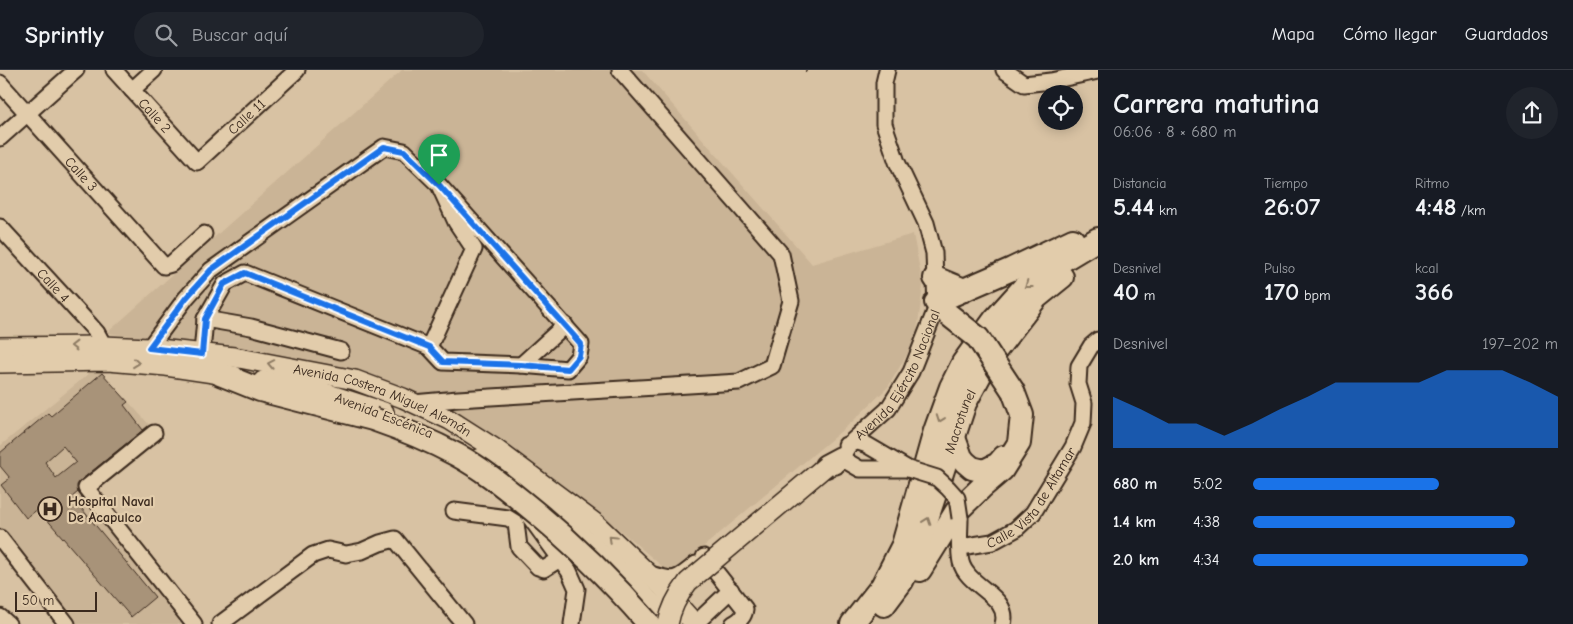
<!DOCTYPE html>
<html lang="es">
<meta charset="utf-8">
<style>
:root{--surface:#171b24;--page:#20242c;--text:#f1f3f6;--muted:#9ea1a6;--line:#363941;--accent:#1a73e8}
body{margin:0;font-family:"Comic Neue",sans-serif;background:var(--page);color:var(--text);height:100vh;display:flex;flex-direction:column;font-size:19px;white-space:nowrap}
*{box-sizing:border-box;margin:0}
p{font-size:16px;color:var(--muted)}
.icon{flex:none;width:28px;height:28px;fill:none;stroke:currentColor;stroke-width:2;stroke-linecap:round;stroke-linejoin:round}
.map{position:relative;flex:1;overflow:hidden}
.details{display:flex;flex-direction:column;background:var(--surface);width:475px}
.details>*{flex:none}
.fabs{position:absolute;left:1038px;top:15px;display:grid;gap:10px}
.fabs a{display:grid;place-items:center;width:45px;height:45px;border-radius:50%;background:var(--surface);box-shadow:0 2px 12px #0003;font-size:25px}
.scale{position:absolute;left:15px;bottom:12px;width:82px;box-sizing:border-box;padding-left:5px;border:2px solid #3b2a1e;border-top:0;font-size:14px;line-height:18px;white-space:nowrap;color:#3b2a1e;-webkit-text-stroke:4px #e2ccab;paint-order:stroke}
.pin{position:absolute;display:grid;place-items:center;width:42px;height:42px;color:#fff;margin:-51px -21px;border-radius:50% 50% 50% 0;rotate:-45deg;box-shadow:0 0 5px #0007}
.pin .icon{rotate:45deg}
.round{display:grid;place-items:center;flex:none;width:52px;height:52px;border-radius:26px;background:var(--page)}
.head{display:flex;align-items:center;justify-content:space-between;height:85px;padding:0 15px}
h1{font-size:28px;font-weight:600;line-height:38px}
.metrics{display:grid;grid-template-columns:repeat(3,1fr);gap:8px;height:85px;padding:5px 15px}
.metrics div{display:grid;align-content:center}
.metrics b{font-size:25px;font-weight:600}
.metrics small{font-size:14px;font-weight:400}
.metrics p{font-size:14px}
.chart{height:140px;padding:10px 15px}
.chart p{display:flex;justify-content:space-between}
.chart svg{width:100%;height:90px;margin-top:5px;fill:var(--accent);opacity:.7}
ul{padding:0 15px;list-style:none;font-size:16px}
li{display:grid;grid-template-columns:80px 60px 1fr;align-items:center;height:38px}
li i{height:12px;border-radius:6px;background:var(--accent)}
header{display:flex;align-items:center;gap:30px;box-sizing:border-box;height:70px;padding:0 25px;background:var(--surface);border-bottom:1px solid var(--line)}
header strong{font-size:24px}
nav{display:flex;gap:28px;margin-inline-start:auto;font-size:18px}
.search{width:350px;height:45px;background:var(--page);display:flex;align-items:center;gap:12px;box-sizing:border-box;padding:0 18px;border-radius:28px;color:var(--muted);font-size:19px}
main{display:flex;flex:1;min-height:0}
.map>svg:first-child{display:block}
</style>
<header>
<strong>Sprintly</strong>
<div class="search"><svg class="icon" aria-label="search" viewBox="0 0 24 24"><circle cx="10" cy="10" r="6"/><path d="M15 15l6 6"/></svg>Buscar aquí</div>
<nav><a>Mapa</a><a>Cómo llegar</a><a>Guardados</a></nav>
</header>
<main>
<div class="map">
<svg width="1098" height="554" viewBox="0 0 1098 554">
<rect width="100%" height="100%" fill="#d8c2a3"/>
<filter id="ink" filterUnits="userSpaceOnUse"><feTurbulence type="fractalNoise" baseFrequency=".02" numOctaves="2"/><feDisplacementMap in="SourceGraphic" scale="10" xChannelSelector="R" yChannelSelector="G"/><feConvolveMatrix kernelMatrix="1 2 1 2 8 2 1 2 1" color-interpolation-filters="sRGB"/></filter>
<g filter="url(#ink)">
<path fill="#cab496" d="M402 0H642L812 194 913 164 923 216 916 269 888 317 852 352 671 504 621 461 557 414 457 352 240 282 107 263Z
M97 297 154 360 84 418 185 554H75L0 460V376Z"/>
<path fill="#a89379" stroke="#3b2a1e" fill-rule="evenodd" d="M102 303 128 332 124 335 143 360 80 411 77 415 78 422 72 427 155 527 131 547 38 439 26 448 1 415 10 408 0 396V383L48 343 51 346ZM63 376 76 392 56 408 45 392Z"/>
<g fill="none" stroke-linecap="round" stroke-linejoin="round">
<g stroke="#3b2a1e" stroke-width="19">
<g id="minor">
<path id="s1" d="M114 0 197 92 297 0"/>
<path d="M1004 0 1024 14 1051 11 1098 1"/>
<path id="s2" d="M0 13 164 196 171 194 204 164"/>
<path d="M132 20 154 0"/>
<path d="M0 68 76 0"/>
<path id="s3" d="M0 157 90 255 97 263 104 276"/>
<path d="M205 249 251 257 341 281"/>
<path d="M149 278 186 228 211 200 384 77 404 81 439 115 456 152 474 179 429 277 443 292 521 295 568 299 579 286 581 274 439 115"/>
<path d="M202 283 205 249 225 214 245 203 429 277"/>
<path d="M521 295 565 255"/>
<path d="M413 333 458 329 739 312 772 296 791 231 781 184 620 0"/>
<path d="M154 363 86 418 194 554"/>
<path d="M846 375 858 372 867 375 908 399"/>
<path d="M841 388 860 399H907"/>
<path id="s4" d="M836 396 850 373 888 339 911 302 936 239 934 183 926 153 897 92 884 54V13L887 0"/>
<path d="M454 441 508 448 516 453 519 477 538 497 544 499 560 489"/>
<path d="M529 446 569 501 577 519 572 554"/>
<path d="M960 448C960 461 958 479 961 492 967 517 1011 526 1003 554"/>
<path d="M0 468 67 554"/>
<path id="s5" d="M961 477 992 472 1016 459 1033 443 1073 377 1083 353 1084 333 1078 314 1079 296 1091 276 1098 270"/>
<path d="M704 487 745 539C744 547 740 550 733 554"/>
<path d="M647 503C674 511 674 513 696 494"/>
<path d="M0 547 8 554"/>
<path d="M220 554 313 485 328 480 346 484 362 481 380 473 395 469 464 554"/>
<path d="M695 554 731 520"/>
</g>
</g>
<g stroke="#3b2a1e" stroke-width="22">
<g id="major">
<path id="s6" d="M0 277 104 276 149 278 234 287 355 310 403 328 450 350 497 380 595 453 662 517 695 554"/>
<path d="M0 293 108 291 166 296 234 306"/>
<path d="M263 311 319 321 384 342"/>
<path d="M481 388 522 413 562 447 635 516 672 554"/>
</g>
</g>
<g stroke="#3b2a1e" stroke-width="26">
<g id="highway">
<path d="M935 208 964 220"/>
<path d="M936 232 1012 199 1073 170"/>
<path d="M220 304 260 320 373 349"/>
<path d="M953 365 961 387 965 392 972 398 984 401 998 394 1004 387"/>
<path d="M826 396 841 388"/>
<path d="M920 500 956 442 981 418 1002 400 1019 373 1022 345 1013 321"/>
<path id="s7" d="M884 535 902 511 915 485 965 333 987 292 1036 228 1062 207"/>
<path d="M852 554 882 516 903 475 935 361 951 317 963 293 995 249 1023 218 1058 193 1098 169"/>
</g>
</g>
<path stroke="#3b2a1e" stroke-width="2" stroke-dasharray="4 4" stroke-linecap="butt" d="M806 0V2"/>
<use href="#minor" stroke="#e2ccab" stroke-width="15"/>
<use href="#major" stroke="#e2ccab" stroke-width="19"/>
<use href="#highway" stroke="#e2ccab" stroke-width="22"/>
<g stroke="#3b2a1e" stroke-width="19" stroke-linecap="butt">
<path id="minor-bridge" d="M908 399 937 408 948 418 957 428 960 448"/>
</g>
<g stroke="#3b2a1e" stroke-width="22" stroke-linecap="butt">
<path id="major-bridge" d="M668 554C671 537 678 525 688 512L826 396"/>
</g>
<g stroke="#3b2a1e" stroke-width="26" stroke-linecap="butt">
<path id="highway-bridge" d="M949 245 978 268 1013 321
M373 349C402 359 431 371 457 385 481 398 502 415 523 432 569 469 610 509 649 554"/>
</g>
<use href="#minor-bridge" stroke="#e2ccab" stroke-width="15"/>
<use href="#major-bridge" stroke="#e2ccab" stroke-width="19"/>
<use href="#highway-bridge" stroke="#e2ccab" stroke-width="22"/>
</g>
<defs><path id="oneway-chevron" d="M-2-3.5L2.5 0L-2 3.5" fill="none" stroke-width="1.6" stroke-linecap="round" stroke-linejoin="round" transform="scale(1.25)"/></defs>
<g stroke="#8e7b64">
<use href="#oneway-chevron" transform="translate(1028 215) rotate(143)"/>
<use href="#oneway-chevron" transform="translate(74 276) rotate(180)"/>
<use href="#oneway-chevron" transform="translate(136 293) rotate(6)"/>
<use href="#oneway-chevron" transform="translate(271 294) rotate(-169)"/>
<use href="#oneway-chevron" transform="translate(940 349) rotate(110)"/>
<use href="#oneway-chevron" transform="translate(927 451) rotate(-71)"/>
<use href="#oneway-chevron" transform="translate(612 469) rotate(-136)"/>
</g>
</g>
<g fill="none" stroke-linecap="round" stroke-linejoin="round" filter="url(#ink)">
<g stroke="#fff" stroke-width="10">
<path id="route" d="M384 77 404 81 439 115 581 274 579 286 568 299 521 295 443 292 429 277 245 203 224 214 205 249 202 284 149 278 186 228 211 200Z"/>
</g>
<use href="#route" stroke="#1a73e8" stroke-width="6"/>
</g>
<defs>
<g id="hospital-ring" transform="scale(1.25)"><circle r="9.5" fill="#e2ccab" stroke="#3b2a1e" stroke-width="1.5"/><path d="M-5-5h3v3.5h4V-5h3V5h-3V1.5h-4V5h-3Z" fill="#3b2a1e"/></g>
</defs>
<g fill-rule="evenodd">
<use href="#hospital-ring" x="50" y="439"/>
</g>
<g text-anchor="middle" stroke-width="4.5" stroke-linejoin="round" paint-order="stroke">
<g font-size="14" fill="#3b2a1e" stroke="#e2ccab">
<text dy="5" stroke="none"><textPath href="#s1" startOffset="61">Calle 2</textPath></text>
<text dy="5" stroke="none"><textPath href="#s1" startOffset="191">Calle 11</textPath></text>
<text dy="5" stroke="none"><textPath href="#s2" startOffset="122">Calle 3</textPath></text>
<text dy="5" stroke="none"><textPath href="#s3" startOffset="79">Calle 4</textPath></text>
<text dy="5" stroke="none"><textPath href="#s4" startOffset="112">Avenida Ejército Nacional</textPath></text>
<text dy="5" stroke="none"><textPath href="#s6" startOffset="390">Avenida Costera Miguel Alemán</textPath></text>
<text transform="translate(384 345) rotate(21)" y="5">Avenida Escénica</text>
<text dy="5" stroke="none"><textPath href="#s7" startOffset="200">Macrotunel</textPath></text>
<text dy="5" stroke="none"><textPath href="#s5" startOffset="92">Calle Vista de Altamar</textPath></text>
</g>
<g font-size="14" font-weight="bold" fill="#3b2a1e" stroke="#e2ccab" text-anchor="start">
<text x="68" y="436">Hospital Naval<tspan x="68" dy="16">De Acapulco</tspan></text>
</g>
</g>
</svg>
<div class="fabs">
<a><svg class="icon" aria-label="locate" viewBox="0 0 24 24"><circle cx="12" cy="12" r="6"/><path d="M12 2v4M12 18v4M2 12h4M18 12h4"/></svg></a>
</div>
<div class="scale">50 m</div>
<div class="pin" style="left:439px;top:115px;background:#1e9e55"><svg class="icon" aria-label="arrive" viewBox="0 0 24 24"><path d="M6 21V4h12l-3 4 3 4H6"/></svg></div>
</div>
<section class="details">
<div class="head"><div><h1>Carrera matutina</h1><p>06:06 · 8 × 680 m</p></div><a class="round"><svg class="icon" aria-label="share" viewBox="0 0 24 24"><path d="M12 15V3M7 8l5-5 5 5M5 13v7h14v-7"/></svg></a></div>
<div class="metrics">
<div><p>Distancia</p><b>5.44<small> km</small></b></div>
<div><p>Tiempo</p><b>26:07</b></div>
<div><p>Ritmo</p><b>4:48<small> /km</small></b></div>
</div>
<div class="metrics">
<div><p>Desnivel</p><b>40<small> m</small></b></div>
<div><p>Pulso</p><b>170<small> bpm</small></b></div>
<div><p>kcal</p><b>366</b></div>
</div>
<div class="chart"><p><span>Desnivel</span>197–202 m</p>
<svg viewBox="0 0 160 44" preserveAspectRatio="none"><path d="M0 44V19L10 25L20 32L30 32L40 38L50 32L60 25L70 19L80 12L90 12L100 12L110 12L120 6L130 6L140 6L150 12L160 19V44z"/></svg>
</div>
<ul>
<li><b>680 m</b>5:02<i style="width:61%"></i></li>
<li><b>1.4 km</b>4:38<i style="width:86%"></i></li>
<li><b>2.0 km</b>4:34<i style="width:90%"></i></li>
</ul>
</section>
</main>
